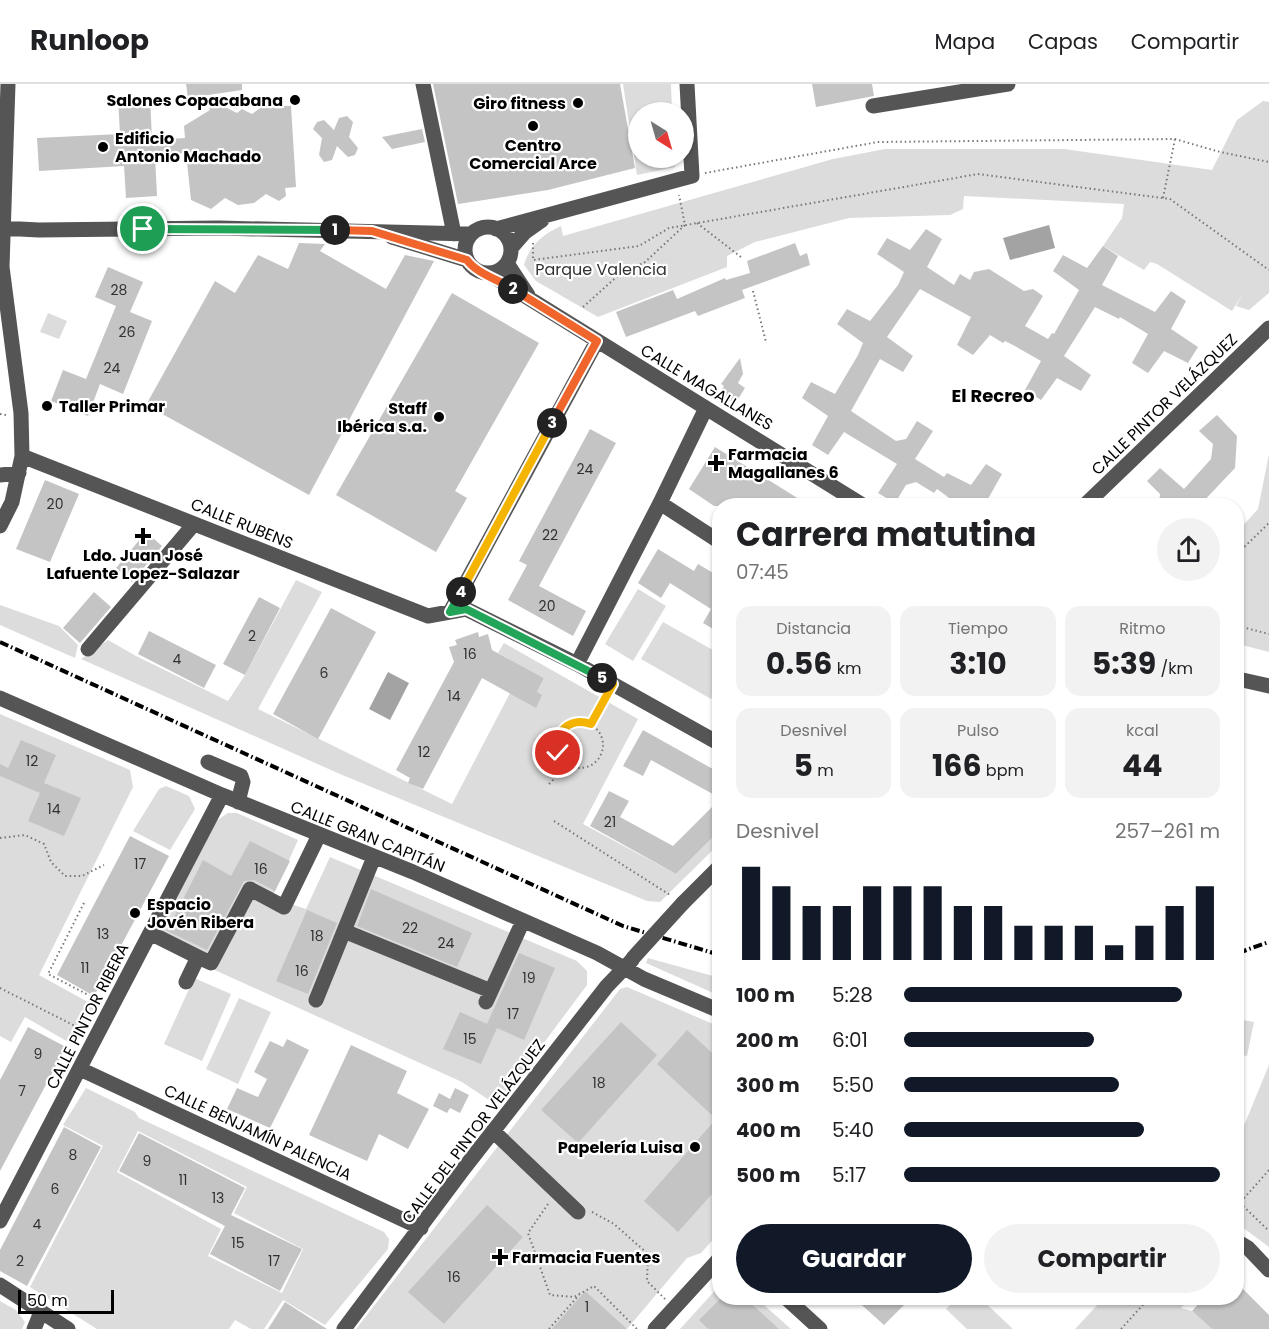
<!DOCTYPE html>
<html lang="es">
<meta charset="utf-8">
<style>
:root{--surface:#fff;--page:#f2f2f2;--text:#202124;--muted:#757577;--line:#e0e0e0;--accent:#111827}
body{margin:0;font-family:Poppins,sans-serif;background:var(--page);color:var(--text);height:100vh;display:flex;flex-direction:column;font-size:22px;white-space:nowrap}
*{box-sizing:border-box;margin:0}
p{font-size:20px;color:var(--muted)}
.icon{flex:none;width:33px;height:33px;fill:none;stroke:currentColor;stroke-width:2;stroke-linecap:round;stroke-linejoin:round}
.map{position:relative;flex:1;overflow:hidden}
.details{position:absolute;left:712px;top:414px;width:532px;height:807px;display:flex;flex-direction:column;background:var(--surface);border-radius:24px;box-shadow:0 2px 4px #0004}
.details>*{flex:none}
.needle{width:39px;rotate:143deg}
.controls{position:absolute;left:628px;top:18px;display:grid;gap:12px}
.controls a{display:grid;place-items:center;width:66px;height:66px;border-radius:50%;background:var(--surface);box-shadow:0 2px 4px #0004;font-size:30px}
.scale{position:absolute;left:18px;bottom:15px;width:96px;box-sizing:border-box;padding-left:6px;border:3px solid #000;border-top:0;font-size:16px;line-height:21px;white-space:nowrap;color:#000;-webkit-text-stroke:4px #fff;paint-order:stroke}
.pin{position:absolute;display:grid;place-items:center;width:51px;height:51px;color:#fff;margin:-26px;border:3px solid #fff;border-radius:50%;box-shadow:0 2px 6px #0007}
.km{position:absolute;width:30px;height:30px;margin:-15px;border-radius:50%;background:#222;color:#fff;font-size:16px;line-height:30px;text-align:center}
.round{display:grid;place-items:center;flex:none;width:63px;height:63px;border-radius:32px;background:var(--page)}
.head{display:flex;align-items:center;justify-content:space-between;height:102px;padding:0 24px}
h1{font-size:33px;font-weight:700;line-height:45px}
.metrics{display:grid;grid-template-columns:repeat(3,1fr);gap:9px;height:102px;padding:6px 24px}
.metrics div{display:grid;align-content:center;border-radius:15px;background:var(--page);text-align:center}
.metrics b{font-size:30px;font-weight:700}
.metrics small{font-size:16px;font-weight:400}
.metrics p{font-size:16px}
.chart{height:168px;padding:12px 24px}
.chart p{display:flex;justify-content:space-between}
.chart svg{width:100%;height:108px;margin-top:6px;stroke:var(--accent);stroke-width:6}
.action{display:flex;gap:12px;margin-top:auto;padding:12px 24px}
.action a{flex:1;height:69px;border-radius:36px;background:var(--accent);color:#fff;font-size:24px;font-weight:700;line-height:69px;text-align:center}
.action a+a{background:var(--page);color:var(--text)}
ul{padding:0 24px;list-style:none;font-size:20px}
li{display:grid;grid-template-columns:96px 72px 1fr;align-items:center;height:45px}
li i{height:15px;border-radius:8px;background:var(--accent)}
header{display:flex;align-items:center;gap:36px;box-sizing:border-box;height:84px;padding:0 30px;background:var(--surface);border-bottom:2px solid var(--line)}
header strong{font-size:28px}
nav{display:flex;gap:33px;margin-inline-start:auto;font-size:21px}
.map>svg:first-child{display:block}
</style>
<header>
<strong>Runloop</strong>
<nav><a>Mapa</a><a>Capas</a><a>Compartir</a></nav>
</header>
<div class="map">
<svg width="1269" height="1245" viewBox="0 0 1269 1245">
<rect width="100%" height="100%" fill="#fff"/>
<path fill="#dcdcdc" fill-rule="evenodd" d="M623 0H671L672 28H639V74H675V83L637 91Z
M1263 17 1269 18V209L1249 226 1236 222 1243 209 1232 227 1157 180 1150 178 1144 186 1103 162 1122 134 1124 120 964 112 963 125 950 131 849 134 755 158 727 172V183L598 233 536 197 524 181C529 162 543 150 561 142L563 152 833 75 885 65H1064L1212 86 1237 36Z
M48 229 67 237 59 255 40 248Z
M1269 370V568L1238 560V447L1258 425Z
M296 496 322 508 258 625 452 720 510 609 537 608 544 594 498 569 504 559 638 635 583 740 676 790 720 746V759L660 818 647 817 340 690 81 575 108 556 136 572 228 617 245 591Z
M638 505 666 522 633 577 605 560Z
M0 521 59 542 78 561 75 574 0 541Z
M663 538 720 570V600L711 615 641 575Z
M0 630 130 686 133 703 39 891 95 922 75 962 25 933 11 958 0 952Z
M166 702 189 712 195 725 170 766 133 747 159 705Z
M228 729H237L298 756 272 814 306 825 330 773 577 877 587 887V901L499 1019 489 1016 462 998 153 858 216 737Z
M648 874 720 894V912L646 879Z
M194 894 231 910 202 977 164 960Z
M627 903 720 943V1148L701 1169 687 1174 627 1245H356L620 905Z
M239 914 271 928 238 1000 206 985Z
M1238 935 1254 938 1247 972 1238 970Z
M1269 981V1163L1238 1140V1056Z
M86 1004 135 1028 139 1034 384 1148 389 1155 388 1165 325 1241 283 1216 264 1245H251L235 1236 229 1245H97L30 1203 103 1062 63 1041ZM138 1047 247 1103 234 1129 303 1165 282 1209 208 1172 221 1145 117 1088Z
M720 1201V1214H756L791 1245H680Z
M957 1214H980L1013 1245H967L946 1225Z
M1104 1214H1191L1181 1224 1192 1227 1212 1245H1075Z
M0 1217 16 1226 25 1238 22 1245H0Z"/>
<path fill="#a3a3a3" d="M1049 141 1055 164 1010 176 1003 154Z
M388 588 409 599 390 636 369 625Z"/>
<path fill="#c4c4c4" d="M186 0H242V6L188 14Z
M433 0H620L635 84 548 106 458 120Z
M812 0H872L874 12 816 23Z
M150 12 152 56 185 54 184 42 210 26 208 20H219L237 29 242 25 252 30 264 21 291 22 296 103 285 104 286 112 279 117 266 110 254 119 238 121 225 114 211 125 191 116 186 69 155 71 157 112 126 114 124 82 39 87 37 54 120 50 118 14Z
M347 32 353 38 349 53 358 64 355 71 348 73 337 62 332 76 324 78 319 71 322 54 313 45 317 38 324 36 334 46 339 34Z
M422 45 425 58 392 65 382 53Z
M926 145 942 155 927 183 954 201 960 190 970 196 974 188 989 185 1024 207 1033 205 1043 212 1025 242 1048 255 1052 249 1054 250 1079 206 1053 187 1063 171 1087 184 1103 162 1118 172 1102 201 1155 228 1171 207 1186 217 1171 245 1198 263 1188 279 1164 267 1148 289 1132 279 1148 250 1120 233 1119 235 1095 223 1064 272 1091 291 1081 307 1057 294 1041 316 1025 306 1041 277 1013 261 1005 257 1003 259 990 251 973 271 957 261 971 233 920 205 887 253 913 272 903 288 880 275 851 327 896 357 906 355 917 337 933 347 915 375 944 393 947 389 971 401 986 380 1002 390 984 422H960L937 405 934 409 916 398 906 401 895 419 878 409 897 380 844 348 828 371 812 361 828 332 802 314 811 298 835 310 858 271 863 259 837 240 847 225 870 237 898 201 904 188 877 170 887 154 910 166Z
M299 159 325 160 320 167 386 205 405 171 434 177 309 411 146 321 215 197 235 209 258 171 288 185Z
M795 159 800 172 807 169 810 181 742 206 745 214 698 232 695 227 626 253 616 228 673 206 677 215 725 194 726 196 750 189 747 177Z
M108 183 143 198 130 228 152 237 123 310 100 300 88 332 51 317 63 286 86 295 116 222 95 213Z
M452 209 539 259 455 407 467 414 436 468 336 411Z
M740 274 743 290 738 299 745 304 735 320 719 310 724 302 721 300Z
M1217 331 1237 352 1235 384 1199 422H1159L1160 410 1147 397 1160 384 1184 405 1211 375 1213 360 1199 347Z
M590 345 616 359 539 502 586 527 573 552 508 516 527 481 519 477Z
M715 363 783 405 810 422H714L689 405Z
M45 396 79 410 50 478 16 465Z
M146 448 162 462 132 498 116 484Z
M658 465 694 487 698 480 720 493V549L703 539 711 525 670 499 661 514 638 499Z
M94 508 111 523 80 559 63 544Z
M259 513 280 524 245 591 223 580Z
M331 524 376 548 318 655 273 630Z
M149 547 216 581 204 604 138 570Z
M478 548 479 553 488 550 492 566 544 594 537 608 542 611 536 624 482 594 423 705 408 699 410 694 396 686 454 578 449 563 457 561 455 556Z
M643 646 720 689V714L651 676 643 692 623 682Z
M21 656 56 671 44 699 81 714 64 752 28 737 40 709 0 692V680L8 684Z
M609 707 629 717 620 733 673 762 720 715V746L676 790 590 742Z
M130 752 169 772 94 912 57 891Z
M250 757 290 777 275 807 254 796 244 797 207 866 167 847 203 776 231 792Z
M371 805 472 849 457 883 357 842Z
M307 826 337 839 308 910 276 897Z
M519 869 555 884 524 956 497 944 481 980 443 965 460 928 487 940Z
M621 938 657 971 578 1059 541 1026Z
M28 943 66 963 0 1087V996Z
M687 946 720 976V1101L678 1148 644 1117 716 1035 657 980Z
M287 955 309 966 270 1044 227 1025 237 1004 258 1013 267 995 254 988 270 957 283 963Z
M351 961 407 987 397 1009 429 1025 408 1065 379 1050 367 1077 309 1051Z
M455 1004 469 1011 460 1029 450 1024 447 1029 433 1022 439 1009 450 1015Z
M64 1043 101 1063 27 1202 0 1187V1166Z
M139 1049 245 1104 231 1131 302 1165 280 1207 210 1170 225 1142 119 1087Z
M487 1121 523 1153 444 1240 408 1208Z
M1238 1200 1269 1231V1245H1212L1192 1227 1204 1214H1238Z
M585 1207 627 1245H552Z
M721 1214H745L779 1245H708L699 1236Z
M854 1214H911L884 1241Z
M285 1218 327 1245H268Z"/>
<g fill="none" stroke-linecap="round" stroke-linejoin="round">
<path stroke="#777" stroke-width="2" stroke-dasharray="1.5 3" stroke-linecap="butt" d="M705 89 878 58 1175 55 1220 68 1269 78
M1163 114 1175 55
M697 139 741 173
M533 159V176L639 162 669 144 978 90 1170 115 1269 186
M753 207 766 258
M583 223 623 187 644 179 685 141 679 111
M0 330 6 331
M1238 469 1269 439
M1238 542 1269 550
M557 661a23 23 0 1 1 46 0a23 23 0 1 1-46 0Z
M591 640 607 611
M549 700 568 681
M554 737 670 811
M0 754 25 751 44 760 51 778 65 792H82L104 781
M84 819 48 890 100 917
M0 904 83 946
M1240 1119 1269 1147
M548 1120 528 1149 550 1211 574 1213 594 1202 637 1245
M1238 1121 1269 1086
M592 1128 614 1140 648 1170 647 1197 665 1215
M549 1245 579 1211
M1121 1245 1149 1214"/>
<path stroke="#555" stroke-width="15" d="M423 0 454 150
M873 22 1008 0
M465 166a23 23 0 1 1 46 0a23 23 0 1 1-46 0Z
M0 144 39 146 219 144 471 150
M496 145 692 92 687 0
M392 153 467 176
M511 164 525 148 542 136
M507 179 528 211
M488 189 864 422
M22 372 428 532 466 525 577 580 720 660
M0 391 19 389
M660 419 706 324
M1084 422 1269 244
M0 442 12 418 22 372 21 329 2 183 8 0
M450 528 597 257
M88 565 194 440
M577 580 660 419 720 458
M1238 595 1269 602
M0 614 222 711 413 788 597 869 644 895 720 927
M208 678 241 692 243 698 238 718
M683 819 720 782
M344 847 491 907
M150 849 198 873 186 898
M198 873 211 879 250 805 284 823 319 751
M316 916 374 773
M486 918 523 837
M80 985 421 1144
M493 1047 578 1128
M0 1137 222 711
M1238 1158 1248 1164 1269 1186
M0 1201 68 1245
M786 1214 820 1245
M34 1245 41 1228
M344 1245 465 1083 607 902 632 876
M655 1245 720 1174"/>
<path stroke="#000" stroke-width="4" stroke-dasharray="9 3 1.5 3" stroke-linecap="butt" d="M0 558 623 842 720 871
M1238 869 1269 858"/>
<path stroke="#555" stroke-width="15" d="M633 874 683 819"/>
</g>
<g fill="none" stroke-linecap="round" stroke-linejoin="round">
<g stroke="#fff" stroke-width="12">
<path id="split-1" d="M143 145 335 146"/>
</g>
<g stroke="#fff" stroke-width="12">
<path id="split-2" d="M335 146 372 147 467 176C476 189 499 196 513 205"/>
</g>
<g stroke="#fff" stroke-width="12">
<path id="split-3" d="M513 205 597 257 552 339"/>
</g>
<g stroke="#fff" stroke-width="12">
<path id="split-4" d="M461 508 552 339"/>
</g>
<g stroke="#fff" stroke-width="12">
<path id="split-5" d="M461 508 450 528 466 525 602 594"/>
</g>
<g stroke="#fff" stroke-width="12">
<path id="split-6" d="M558 669C554 647 570 633 591 640L613 600 602 594"/>
</g>
<use href="#split-1" stroke="#22a559" stroke-width="8"/>
<use href="#split-2" stroke="#f0652b" stroke-width="8"/>
<use href="#split-3" stroke="#f0652b" stroke-width="8"/>
<use href="#split-4" stroke="#f5b400" stroke-width="8"/>
<use href="#split-5" stroke="#22a559" stroke-width="8"/>
<use href="#split-6" stroke="#f5b400" stroke-width="8"/>
</g>
<g fill="#000" stroke="#fff" stroke-width="2">
<circle cx="295" cy="16" r="6"/>
<circle cx="578" cy="19" r="6"/>
<circle cx="533" cy="42" r="6"/>
<circle cx="103" cy="63" r="6"/>
<circle cx="47" cy="322" r="6"/>
<circle cx="439" cy="333" r="6"/>
<path d="M713 370h6v6h6v6h-6v6h-6v-6h-6v-6h6z"/>
<path d="M140 443h6v6h6v6h-6v6h-6v-6h-6v-6h6z"/>
<circle cx="135" cy="829" r="6"/>
<circle cx="695" cy="1063" r="6"/>
<path d="M497 1164h6v6h6v6h-6v6h-6v-6h-6v-6h6z"/>
</g>
<g text-anchor="middle" stroke-width="4.5" stroke-linejoin="round" paint-order="stroke">
<g font-size="14" fill="#313131">
<text x="119" y="211">28</text>
<text x="127" y="253">26</text>
<text x="112" y="289">24</text>
<text x="585" y="390">24</text>
<text x="55" y="425">20</text>
<text x="550" y="456">22</text>
<text x="547" y="527">20</text>
<text x="252" y="557">2</text>
<text x="470" y="575">16</text>
<text x="177" y="580">4</text>
<text x="324" y="594">6</text>
<text x="454" y="617">14</text>
<text x="424" y="673">12</text>
<text x="32" y="682">12</text>
<text x="54" y="730">14</text>
<text x="610" y="743">21</text>
<text x="140" y="785">17</text>
<text x="261" y="790">16</text>
<text x="410" y="849">22</text>
<text x="103" y="855">13</text>
<text x="317" y="857">18</text>
<text x="446" y="864">24</text>
<text x="85" y="889">11</text>
<text x="302" y="892">16</text>
<text x="529" y="899">19</text>
<text x="513" y="935">17</text>
<text x="470" y="960">15</text>
<text x="38" y="975">9</text>
<text x="599" y="1004">18</text>
<text x="22" y="1012">7</text>
<text x="73" y="1076">8</text>
<text x="147" y="1082">9</text>
<text x="183" y="1101">11</text>
<text x="55" y="1110">6</text>
<text x="218" y="1119">13</text>
<text x="37" y="1145">4</text>
<text x="238" y="1164">15</text>
<text x="20" y="1182">2</text>
<text x="274" y="1182">17</text>
<text x="454" y="1198">16</text>
<text x="587" y="1228">1</text>
</g>
<g font-size="16" font-weight="bold" fill="#000" stroke="#fff" text-anchor="start">
<text x="283" y="22" text-anchor="end">Salones Copacabana</text>
<text x="566" y="25" text-anchor="end">Giro fitness</text>
<text x="115" y="60">Edificio<tspan x="115" dy="18">Antonio Machado</tspan></text>
<text x="533" y="67" text-anchor="middle">Centro<tspan x="533" dy="18">Comercial Arce</tspan></text>
<text x="59" y="328">Taller Primar</text>
<text x="427" y="330" text-anchor="end">Staff<tspan x="427" dy="18">Ibérica s.a.</tspan></text>
<text x="728" y="376">Farmacia<tspan x="728" dy="18">Magallanes 6</tspan></text>
<text x="143" y="477" text-anchor="middle">Ldo. Juan José<tspan x="143" dy="18">Lafuente Lopez-Salazar</tspan></text>
<text x="147" y="826">Espacio<tspan x="147" dy="18">Jovén Ribera</tspan></text>
<text x="683" y="1069" text-anchor="end">Papelería Luisa</text>
<text x="512" y="1179">Farmacia Fuentes</text>
</g>
<g font-size="16" fill="#333" stroke="#fff">
<text x="601" y="191">Parque Valencia</text>
</g>
<g font-size="16" fill="#000" stroke="#fff">
<text transform="translate(707 303) rotate(31)" y="6">CALLE MAGALLANES</text>
<text transform="translate(1164 320) rotate(-44)" y="6">CALLE PINTOR VELÁZQUEZ</text>
<text transform="translate(242 439) rotate(22)" y="6">CALLE RUBENS</text>
<text transform="translate(368 752) rotate(22)" y="6">CALLE GRAN CAPITÁN</text>
<text transform="translate(87 932) rotate(-63)" y="6">CALLE PINTOR RIBERA</text>
<text transform="translate(473 1047) rotate(-53)" y="6">CALLE DEL PINTOR VELÁZQUEZ</text>
<text transform="translate(258 1048) rotate(25)" y="6">CALLE BENJAMÍN PALENCIA</text>
</g>
<g font-size="18" font-weight="bold" fill="#000" stroke="#fff">
<text x="993" y="318">El Recreo</text>
</g>
</g>
</svg>
<div class="controls">
<a><svg class="needle" viewBox="-14 -14 28 28"><path d="M0-13l5 13h-10z" fill="#e53935"/><path d="M0 13l5-13h-10z" fill="#757577"/></svg></a>
</div>
<div class="scale">50 m</div>
<div class="pin" style="left:143px;top:145px;background:#1e9e55"><svg class="icon" aria-label="arrive" viewBox="0 0 24 24"><path d="M6 21V4h12l-3 4 3 4H6"/></svg></div>
<div class="pin" style="left:558px;top:669px;background:#d93025"><svg class="icon" aria-label="check" viewBox="0 0 24 24"><path d="M5 12l5 5 9-10"/></svg></div>
<b class="km" style="left:335px;top:146px">1</b>
<b class="km" style="left:513px;top:205px">2</b>
<b class="km" style="left:552px;top:339px">3</b>
<b class="km" style="left:461px;top:508px">4</b>
<b class="km" style="left:602px;top:594px">5</b>
<section class="details">
<div class="head"><div><h1>Carrera matutina</h1><p>07:45</p></div><a class="round"><svg class="icon" aria-label="share" viewBox="0 0 24 24"><path d="M12 15V3M7 8l5-5 5 5M5 13v7h14v-7"/></svg></a></div>
<div class="metrics">
<div><p>Distancia</p><b>0.56<small> km</small></b></div>
<div><p>Tiempo</p><b>3:10</b></div>
<div><p>Ritmo</p><b>5:39<small> /km</small></b></div>
</div>
<div class="metrics">
<div><p>Desnivel</p><b>5<small> m</small></b></div>
<div><p>Pulso</p><b>166<small> bpm</small></b></div>
<div><p>kcal</p><b>44</b></div>
</div>
<div class="chart"><p><span>Desnivel</span>257–261 m</p>
<svg viewBox="0 0 160 44" preserveAspectRatio="none"><path d="M5 44V6M15 44V14M25 44V22M35 44V22M45 44V14M55 44V14M65 44V14M75 44V22M85 44V22M95 44V30M105 44V30M115 44V30M125 44V38M135 44V30M145 44V22M155 44V14"/></svg>
</div>
<ul>
<li><b>100 m</b>5:28<i style="width:88%"></i></li>
<li><b>200 m</b>6:01<i style="width:60%"></i></li>
<li><b>300 m</b>5:50<i style="width:68%"></i></li>
<li><b>400 m</b>5:40<i style="width:76%"></i></li>
<li><b>500 m</b>5:17<i style="width:100%"></i></li>
</ul>
<div class="action"><a>Guardar</a><a>Compartir</a></div>
</section>
</div>
